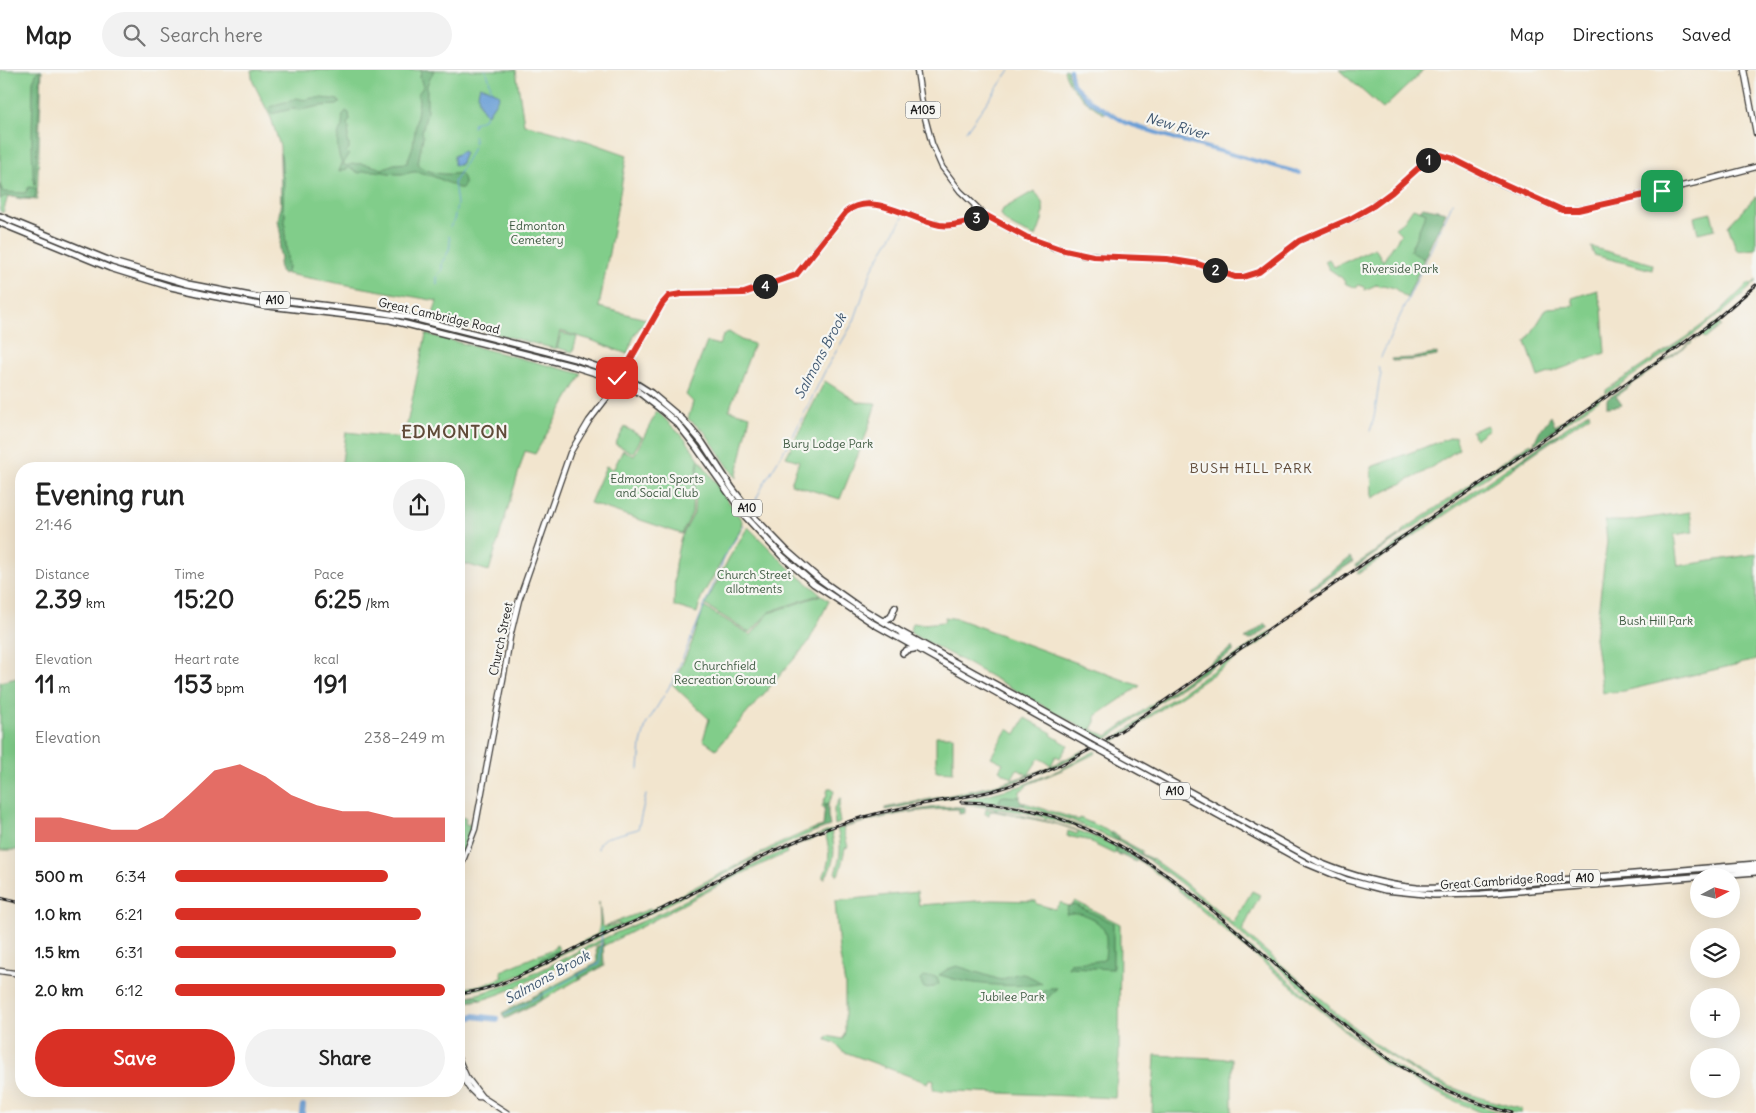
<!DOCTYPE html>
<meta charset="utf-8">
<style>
:root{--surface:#fff;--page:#f2f2f2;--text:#222;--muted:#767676;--line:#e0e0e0;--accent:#d93025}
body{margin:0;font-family:Delius,sans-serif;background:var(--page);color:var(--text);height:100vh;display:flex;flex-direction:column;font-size:19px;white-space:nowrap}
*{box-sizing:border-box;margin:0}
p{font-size:16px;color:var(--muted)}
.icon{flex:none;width:28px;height:28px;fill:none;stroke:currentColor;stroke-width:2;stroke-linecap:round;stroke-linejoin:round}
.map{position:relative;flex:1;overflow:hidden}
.details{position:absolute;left:15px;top:392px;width:450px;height:635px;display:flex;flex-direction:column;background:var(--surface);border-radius:20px;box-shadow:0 5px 20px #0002}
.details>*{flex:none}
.needle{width:32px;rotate:83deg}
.controls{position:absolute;left:1690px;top:798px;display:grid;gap:10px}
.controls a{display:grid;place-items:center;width:50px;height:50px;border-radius:50%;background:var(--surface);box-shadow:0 5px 20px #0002;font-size:25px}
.pin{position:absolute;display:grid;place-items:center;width:42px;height:42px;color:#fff;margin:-21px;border-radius:10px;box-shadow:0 2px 8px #0006}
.km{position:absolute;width:25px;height:25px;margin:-12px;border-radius:50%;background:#222;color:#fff;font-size:14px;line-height:25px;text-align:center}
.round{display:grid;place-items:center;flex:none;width:52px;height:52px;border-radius:26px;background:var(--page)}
.head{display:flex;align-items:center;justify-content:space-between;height:85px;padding:0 20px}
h1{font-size:28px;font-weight:700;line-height:38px}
.figures{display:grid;grid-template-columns:repeat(3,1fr);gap:8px;height:85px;padding:5px 20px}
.figures div{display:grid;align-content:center}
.figures b{font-size:25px;font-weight:700}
.figures small{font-size:14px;font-weight:400}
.figures p{font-size:14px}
.chart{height:140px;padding:10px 20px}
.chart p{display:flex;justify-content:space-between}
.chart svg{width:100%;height:90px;margin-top:5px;fill:var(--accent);opacity:.7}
.primary-button{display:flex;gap:10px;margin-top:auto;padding:10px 20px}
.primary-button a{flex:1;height:58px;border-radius:30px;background:var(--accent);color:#fff;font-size:20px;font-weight:700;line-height:58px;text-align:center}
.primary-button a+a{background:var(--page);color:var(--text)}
ul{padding:0 20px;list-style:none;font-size:16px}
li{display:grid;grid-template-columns:80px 60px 1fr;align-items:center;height:38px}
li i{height:12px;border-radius:6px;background:var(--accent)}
header{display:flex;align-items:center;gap:30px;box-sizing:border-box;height:70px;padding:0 25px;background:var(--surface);border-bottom:1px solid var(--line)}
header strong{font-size:24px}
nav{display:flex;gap:28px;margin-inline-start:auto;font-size:18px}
.search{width:350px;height:45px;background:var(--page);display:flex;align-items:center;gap:12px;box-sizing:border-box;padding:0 18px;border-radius:28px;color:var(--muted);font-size:19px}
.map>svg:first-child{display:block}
</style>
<header>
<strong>Map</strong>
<div class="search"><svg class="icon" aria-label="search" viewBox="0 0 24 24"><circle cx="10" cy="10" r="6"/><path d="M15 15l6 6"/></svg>Search here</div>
<nav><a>Map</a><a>Directions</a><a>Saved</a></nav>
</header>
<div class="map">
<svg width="1756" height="1043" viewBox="0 0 1756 1043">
<rect width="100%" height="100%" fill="#f6f6f2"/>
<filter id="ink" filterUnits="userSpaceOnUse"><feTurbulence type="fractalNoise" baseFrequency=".02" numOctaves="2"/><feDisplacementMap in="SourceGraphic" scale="10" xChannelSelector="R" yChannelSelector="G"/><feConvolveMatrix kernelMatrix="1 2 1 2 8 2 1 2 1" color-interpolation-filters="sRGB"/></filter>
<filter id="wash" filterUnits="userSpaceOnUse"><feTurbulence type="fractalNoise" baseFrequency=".0096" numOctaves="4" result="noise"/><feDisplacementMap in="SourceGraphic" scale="20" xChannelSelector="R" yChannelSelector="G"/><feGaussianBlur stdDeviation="1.12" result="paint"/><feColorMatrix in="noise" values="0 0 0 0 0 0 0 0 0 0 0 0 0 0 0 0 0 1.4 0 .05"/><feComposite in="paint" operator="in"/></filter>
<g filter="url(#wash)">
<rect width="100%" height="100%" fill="#f2e5ce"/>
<path fill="#81cd8a" stroke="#4e7453" d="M0 0H42L37 130 21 129 8 126 3 143 0 141Z
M251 0H516L524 54 587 71 627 85 599 237 646 249 635 264 627 284 591 270 560 261 556 279 432 248 437 231 287 204 281 134 280 76 271 48 253 12Z
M1064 0H1067C1070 20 1089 33 1105 42L1104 44C1087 32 1069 21 1064 0Z
M1339 0H1424L1383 39Z
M1034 121C1049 135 1043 150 1036 167 1025 162 1005 156 1001 144L1003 139Z
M1756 126V179L1737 181 1728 156Z
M1413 138 1427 143 1410 181 1424 189 1407 228 1394 218 1383 215 1380 217 1378 214 1365 220 1364 217 1358 215 1356 218 1346 214 1342 208 1329 199 1325 191 1329 189 1334 197 1375 178 1383 191 1401 164 1395 158 1404 151Z
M1711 143 1715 159 1698 163 1694 147Z
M1591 177 1653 194 1652 200 1594 185Z
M1756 210V212L1728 238 1693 265 1606 324V320L1686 267 1717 244 1749 213 1751 215Z
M1597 220 1602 238 1605 283 1538 307 1526 272 1547 238 1574 236 1572 228Z
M1718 252 1721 256 1705 269 1702 266 1695 270Z
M729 262 741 270 754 274 729 340 750 346 736 408 704 361 688 349 693 332 686 325 707 272 719 275 724 264Z
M561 263 577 267 573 282 557 278Z
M426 264 582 304 535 384 525 381 489 501 459 492V399H341L346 362 404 368Z
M1692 271V272L1635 312H1633Z
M825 311 858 332 876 333 866 365 840 429 791 414 799 391 786 387Z
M1603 324 1600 329 1551 363 1552 360 1573 345 1574 344Z
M657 341 686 370 699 389 693 422 692 443 682 464 590 433 606 396 613 400 623 380 634 386Z
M1589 342 1590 345 1559 366 1557 364Z
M1487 355 1489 359 1475 369 1472 361Z
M625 357 642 367 633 383 615 374Z
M1455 366 1459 379 1421 404 1372 428 1371 397Z
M699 389 742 451 741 458 701 528 697 543 674 536 675 494 680 470 694 443 695 418Z
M1513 394 1515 397 1358 504 1357 502Z
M1497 396 1501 397 1404 464 1402 461Z
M1690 442 1693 462 1674 465 1678 496 1756 484V590L1624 621 1603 623 1595 568 1607 471 1605 451H1627Z
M748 457 789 498 821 524 769 542 750 563 705 535 729 488Z
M821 525 829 531 808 573 716 679 703 670 709 649 673 615 692 572 704 537 751 565 769 543Z
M945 547 958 549 1140 616 1096 646V652L1092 659 1090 658 1088 661 965 592 912 564 910 561 912 553 922 554 944 552Z
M1271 561 1273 564 1111 673 1109 672Z
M21 607V780H0V612Z
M1158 630 1161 631 1105 670 1089 662 1091 659 1107 666Z
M1025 648 1052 663 1051 665 1068 675 1060 688 1056 686 1051 695 1039 688 1028 705 1017 699 1012 708 999 700 1003 693 991 687 1007 659 1016 664Z
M936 666H953V702L936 701Z
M1095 681 1096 683 1062 700 1026 715V717L1020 721V727H1009L999 730V733L962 731 1020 716 1059 700Z
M828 718H832L834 722 828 735 825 734 824 739 822 737 825 728H826Z
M840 728H841L838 741 840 753 835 755 834 739Z
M1025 733 1079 750 1080 748C1096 756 1109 758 1119 772L1071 750 1023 736Z
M965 734C1007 734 1048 743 1086 759L1027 743Z
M986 739C1031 746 1074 756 1116 776V783H1115L1114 784 1091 773V771L1067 766 1068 761 1077 764 1078 761 1057 754 993 741 989 742V745L985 744Z
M459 747 466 748 465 754 472 755 468 771 461 786 459 785Z
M843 758 848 777 845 778 841 797 838 805 835 803C841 788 842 775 837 759Z
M812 759 813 762 757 787 657 840 572 879 571 877 598 864 600 853 599 832 602 856 605 857 621 855 617 853 605 856 650 839 651 840 772 777Z
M831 760C836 778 835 793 825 808H823V804L825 803C830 789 830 778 825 764L786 779 787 783C723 810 665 846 603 876V871L596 875C561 893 519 920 481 930L476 925 468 926C514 917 554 893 594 873 616 862 638 854 660 843 717 815 771 783 831 760Z
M1152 789 1180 809 1233 853 1252 821 1260 825 1242 861 1330 936 1329 937C1355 958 1381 980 1410 997 1444 1017 1482 1029 1521 1039V1043C1504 1043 1485 1034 1470 1028 1343 980 1260 866 1150 791Z
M1145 793 1186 823 1344 958 1375 983 1396 997 1434 1018 1463 1030 1501 1043H1483L1477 1041 1431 1020 1385 994 1237 871 1175 817 1145 795Z
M1708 800H1756L1669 807 1666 804Z
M917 822 919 835 992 830 1036 831 1037 834 1055 839 1061 832 1063 834 1071 837 1075 831 1120 854 1119 986 1115 1028 933 1020 934 1010 930 1009 928 1013 842 981 835 973 826 970 827 966 843 969 845 962V915L839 880 835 831Z
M557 875 559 880 541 889 542 894C516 908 488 919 459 922V919L487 914 503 907 501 901 555 878V876Z
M578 903 579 909 542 930V922Z
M1155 985 1232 989V1043H1152Z"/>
<path fill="#68b076" stroke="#426649" d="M41 0 35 115 33 107 32 71 33 11 37 2Z
M421 0H434L427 15V43L422 61 423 67 418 93 420 97C431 103 446 106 460 103 464 108 465 112 463 118 456 119 454 115 448 113 439 108 427 104 418 102 413 101 407 104 402 104 387 105 374 97 359 103L350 98 339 101 342 94C338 86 336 72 339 63 339 62 342 56 342 56 343 49 341 46 346 41L349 43 350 50 347 54 349 59 347 73 349 74V79L346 82 349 85 343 94 347 96C357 91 371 95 382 99L394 94 407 93 413 76 419 31 418 24 423 17 420 7Z
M297 28C309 32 307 27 317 28 324 28 331 29 338 30L340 33 337 35 321 36 300 40 292 39 271 44 269 38C278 32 288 33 297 28Z
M280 83C284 90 280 102 284 110L283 140 285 143V163L288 197 287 202 283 204 280 201 279 192 281 188 279 180 281 167 278 150 281 134Z
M0 114 3 122 25 123 29 117 36 118 35 129 5 126 0 129Z
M1423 137 1446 142 1424 189 1410 181 1426 143 1420 140Z
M1437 283V286L1414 290 1392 291 1391 289 1414 288Z
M1633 312H1635L1616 326 1622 335 1619 336 1607 337V329Z
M1574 344V345L1552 360 1551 363 1501 397 1497 396 1530 373 1533 375 1539 362 1551 346 1555 356Z
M1557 364 1559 366 1527 388 1526 387 1527 388 1515 397 1513 394Z
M1403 463 1404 464 1356 497 1355 495Z
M1350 487 1353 492 1313 518 1310 519 1309 517C1324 508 1336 497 1350 487Z
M1265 553 1269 557 1251 570 1245 569Z
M1233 577V582L1161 631 1158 630Z
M1084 680 1080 685 1057 696 1011 713 973 723 885 740V738C933 728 981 721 1028 705 1047 699 1065 689 1084 680Z
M1004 726 1020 727V732L1025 733 1023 736 999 733 1001 727Z
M825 734 828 735V746L830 756 813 762 812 759 823 756Z
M937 737H965V743L959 744V739C918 738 881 747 843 758L842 757 890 744Z
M1111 762 1119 766 1118 768 1142 781 1141 784 1152 789 1150 791 1119 772 1111 765Z
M1116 776 1145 793V795L1138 790 1136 792 1116 783Z
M1076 835 1113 853V899L1068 897 1070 893C1082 891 1095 894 1105 888 1107 867 1109 858 1089 847 1079 842 1077 842 1066 844L1068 836Z
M603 874 604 896 579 909 578 903 597 893 596 877Z
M571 877 572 879 542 894 541 889 559 880 560 883Z
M957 896 1001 910C1021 901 1022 902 1042 913 1022 918 979 915 958 910 951 909 946 906 939 905L948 899Z
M933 906 937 908 939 914 934 917 924 918 920 910 923 907Z
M1051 918H1057L1044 932 1038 931 1037 925Z
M542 922V930L505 949 502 943Z
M476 925 481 930 459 933V927Z"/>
<path fill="#6a9fd6" stroke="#435e79" d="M480 16 487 18 498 24 499 27 487 45C479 37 476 26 480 16Z
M463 81 465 83 460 95H454V86Z"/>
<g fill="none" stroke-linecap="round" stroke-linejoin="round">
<path stroke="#6a9fd6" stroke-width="1" d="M485 0 489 8 491 20
M473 57 474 53 485 48 486 43
M966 61 1010 0
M450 157 454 150 457 134 454 112 470 84 474 75V66
M437 215V206L442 200V192C448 183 452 178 449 166
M1381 287 1453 132
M1370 361C1377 345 1376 322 1381 304L1378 297
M755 436 757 427 766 410 793 366 827 297 854 251 872 199 903 147
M639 699 641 674 646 655 674 609 727 482 744 456
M598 779 599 773 605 768 638 759 646 725
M503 946 600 893 602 858"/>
<path stroke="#6a9fd6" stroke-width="4" d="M1070 0 1073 14 1090 31 1126 53 1179 70 1300 103"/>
<path stroke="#6a9fd6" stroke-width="6" d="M459 954 473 946 497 949
M302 1043 303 1036"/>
</g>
</g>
<g filter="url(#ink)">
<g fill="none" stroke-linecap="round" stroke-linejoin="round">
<g stroke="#3c3a37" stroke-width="7">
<path id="major" d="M917 0 923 40 932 74 942 97 960 121 985 145 1017 163 1055 178 1082 184 1105 186 1164 189 1197 194 1235 207 1246 206 1259 202 1299 171 1356 147 1373 136 1392 122 1423 94 1430 88 1441 85 1451 88 1491 109 1554 137 1566 140 1580 139 1695 113 1756 97
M1744 0 1756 63
M973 150 975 136
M609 325C609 317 622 297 629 292
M1716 799 1725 800 1756 798
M459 801 475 759 506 593 510 567 519 530 570 383 589 351 609 325C619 319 628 304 629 292L662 234 669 226 681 224 744 223 796 205 846 142C871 120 913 151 940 155 956 157 970 151 985 145
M0 901 21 904
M459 990 466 1006 482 1027
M459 1002 469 1018 478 1027H482L507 1043"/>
</g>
<g stroke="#3c3a37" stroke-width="8">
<path id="highway" d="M0 146 113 192 188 214 261 228 372 241 409 247 575 289 624 306 651 323 683 350 702 372 732 418 756 449 787 481 818 508 859 537 899 561 1097 671
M0 153 110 198 171 217 212 226 260 235 390 250 573 296 608 307 640 323 663 341 678 354 696 377 745 446 782 486 814 514 874 554 1090 675
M603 301 616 307 619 313
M620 304 624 311 638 321
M883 551 891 547 895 537
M901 563 905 567 925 579
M903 583 907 580 914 579
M1108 677 1320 793C1352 806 1383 815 1417 818 1433 819 1448 817 1464 818L1756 794
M1102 681 1306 793 1347 810 1385 820 1434 825 1481 824 1756 802"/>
</g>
<use href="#major" stroke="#fff" stroke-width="4.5"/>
<use href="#highway" stroke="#fff" stroke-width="5"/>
<g stroke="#1c1c1c" stroke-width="3">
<path id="rail" d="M961 732C1111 732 1212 841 1317 931 1341 952 1365 973 1391 990 1428 1014 1469 1032 1512 1043
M0 828 21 833
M459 924C505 918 543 894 584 874 610 861 638 851 664 838 713 813 761 784 813 764 843 752 875 743 907 737 935 731 964 728 992 721 1042 707 1086 684 1128 656L1677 278 1714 251 1756 215"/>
</g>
<use href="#rail" stroke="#f6f6f2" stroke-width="1" stroke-dasharray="4" stroke-linecap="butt"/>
<g stroke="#3c3a37" stroke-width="8" stroke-linecap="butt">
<path id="highway-bridge" d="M1097 671 1108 677
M1090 675 1102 681"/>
</g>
<use href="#highway-bridge" stroke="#fff" stroke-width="5"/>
</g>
</g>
<g fill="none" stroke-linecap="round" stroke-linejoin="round" filter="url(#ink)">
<g stroke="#fff" stroke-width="10">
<path id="route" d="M617 308 629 292 662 234 669 226 681 224 744 223 796 205 846 142C871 120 913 151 940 155 956 157 970 151 985 145L1026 167 1060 179 1093 186 1167 189 1198 194 1235 207H1243L1259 202 1299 171 1350 149 1373 136 1392 122 1425 92 1441 85 1451 88 1491 108 1562 140H1578L1662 121"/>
</g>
<use href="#route" stroke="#d93025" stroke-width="6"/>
</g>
<g text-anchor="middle" stroke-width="4.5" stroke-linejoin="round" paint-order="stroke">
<g fill="#f6f6f2" stroke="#5d5d5c" stroke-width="1">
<rect x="905.5" y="31.5" width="35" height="17" rx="4"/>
<rect x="260" y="221.5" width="30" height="17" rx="4"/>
<rect x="732" y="429.5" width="30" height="17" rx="4"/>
<rect x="1160" y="712.5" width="30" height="17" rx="4"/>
<rect x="1570" y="799.5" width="30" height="17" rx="4"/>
</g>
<g font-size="11" font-weight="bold" fill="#1c1c1c">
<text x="923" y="44">A105</text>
<text x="275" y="234">A10</text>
<text x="747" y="442">A10</text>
<text x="1175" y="725">A10</text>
<text x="1585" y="812">A10</text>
</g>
<g font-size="12" fill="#3f5a42" stroke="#f6f6f2">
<text x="537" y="160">Edmonton<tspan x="537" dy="14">Cemetery</tspan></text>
<text x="1400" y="203">Riverside Park</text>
<text x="828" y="378">Bury Lodge Park</text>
<text x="657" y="413">Edmonton Sports<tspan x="657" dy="14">and Social Club</tspan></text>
<text x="754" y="509">Church Street<tspan x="754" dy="14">allotments</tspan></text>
<text x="1656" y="555">Bush Hill Park</text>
<text x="725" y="600">Churchfield<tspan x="725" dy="14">Recreation Ground</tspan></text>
<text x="1012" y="931">Jubilee Park</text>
</g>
<g font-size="12" fill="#1c1c1c" stroke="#f6f6f2">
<text transform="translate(439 246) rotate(13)" y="4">Great Cambridge Road</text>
<text transform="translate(501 569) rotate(-78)" y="4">Church Street</text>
<text transform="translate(1502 811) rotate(-4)" y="4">Great Cambridge Road</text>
</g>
<g font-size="14" font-style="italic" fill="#3f5770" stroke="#f6f6f2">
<text transform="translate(1177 56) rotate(16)" y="5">New River</text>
<text transform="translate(820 286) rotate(-62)" y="5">Salmons Brook</text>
<text transform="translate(547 907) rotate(-29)" y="5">Salmons Brook</text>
</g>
<g font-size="14" letter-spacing="1" fill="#604b39" stroke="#f6f6f2">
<text x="1251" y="403">BUSH HILL PARK</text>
</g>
<g font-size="18" font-weight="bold" letter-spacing="1" fill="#604b39" stroke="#f6f6f2">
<text x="455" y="368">EDMONTON</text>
</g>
</g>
</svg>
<div class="controls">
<a><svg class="needle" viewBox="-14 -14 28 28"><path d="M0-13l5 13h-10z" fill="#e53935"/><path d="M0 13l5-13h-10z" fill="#767676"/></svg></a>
<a><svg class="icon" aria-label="layers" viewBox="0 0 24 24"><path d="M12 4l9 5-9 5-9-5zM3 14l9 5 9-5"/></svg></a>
<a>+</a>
<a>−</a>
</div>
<div class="pin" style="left:1662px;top:121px;background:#1e9e55"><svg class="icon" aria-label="arrive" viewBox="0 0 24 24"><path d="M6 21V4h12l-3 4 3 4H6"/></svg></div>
<div class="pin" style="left:617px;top:308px;background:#d93025"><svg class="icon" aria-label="check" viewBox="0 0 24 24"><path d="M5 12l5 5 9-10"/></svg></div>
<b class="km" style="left:1428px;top:90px">1</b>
<b class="km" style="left:1215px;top:200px">2</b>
<b class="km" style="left:976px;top:148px">3</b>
<b class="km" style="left:765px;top:216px">4</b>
<section class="details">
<div class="head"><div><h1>Evening run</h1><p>21:46</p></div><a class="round"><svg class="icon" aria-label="share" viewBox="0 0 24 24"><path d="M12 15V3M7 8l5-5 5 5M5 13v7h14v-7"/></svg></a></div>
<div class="figures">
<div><p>Distance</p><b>2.39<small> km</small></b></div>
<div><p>Time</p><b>15:20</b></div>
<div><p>Pace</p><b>6:25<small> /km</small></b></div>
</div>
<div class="figures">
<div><p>Elevation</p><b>11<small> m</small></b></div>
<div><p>Heart rate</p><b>153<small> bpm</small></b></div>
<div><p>kcal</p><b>191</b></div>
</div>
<div class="chart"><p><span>Elevation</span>238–249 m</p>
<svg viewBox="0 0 160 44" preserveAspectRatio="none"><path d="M0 44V32L10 32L20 35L30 38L40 38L50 32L60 21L70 9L80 6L90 12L100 21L110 26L120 29L130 29L140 32L150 32L160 32V44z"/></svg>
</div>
<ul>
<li><b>500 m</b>6:34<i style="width:79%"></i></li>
<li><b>1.0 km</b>6:21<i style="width:91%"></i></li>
<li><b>1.5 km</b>6:31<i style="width:82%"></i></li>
<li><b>2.0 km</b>6:12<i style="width:100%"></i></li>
</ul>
<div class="primary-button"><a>Save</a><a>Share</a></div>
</section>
</div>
